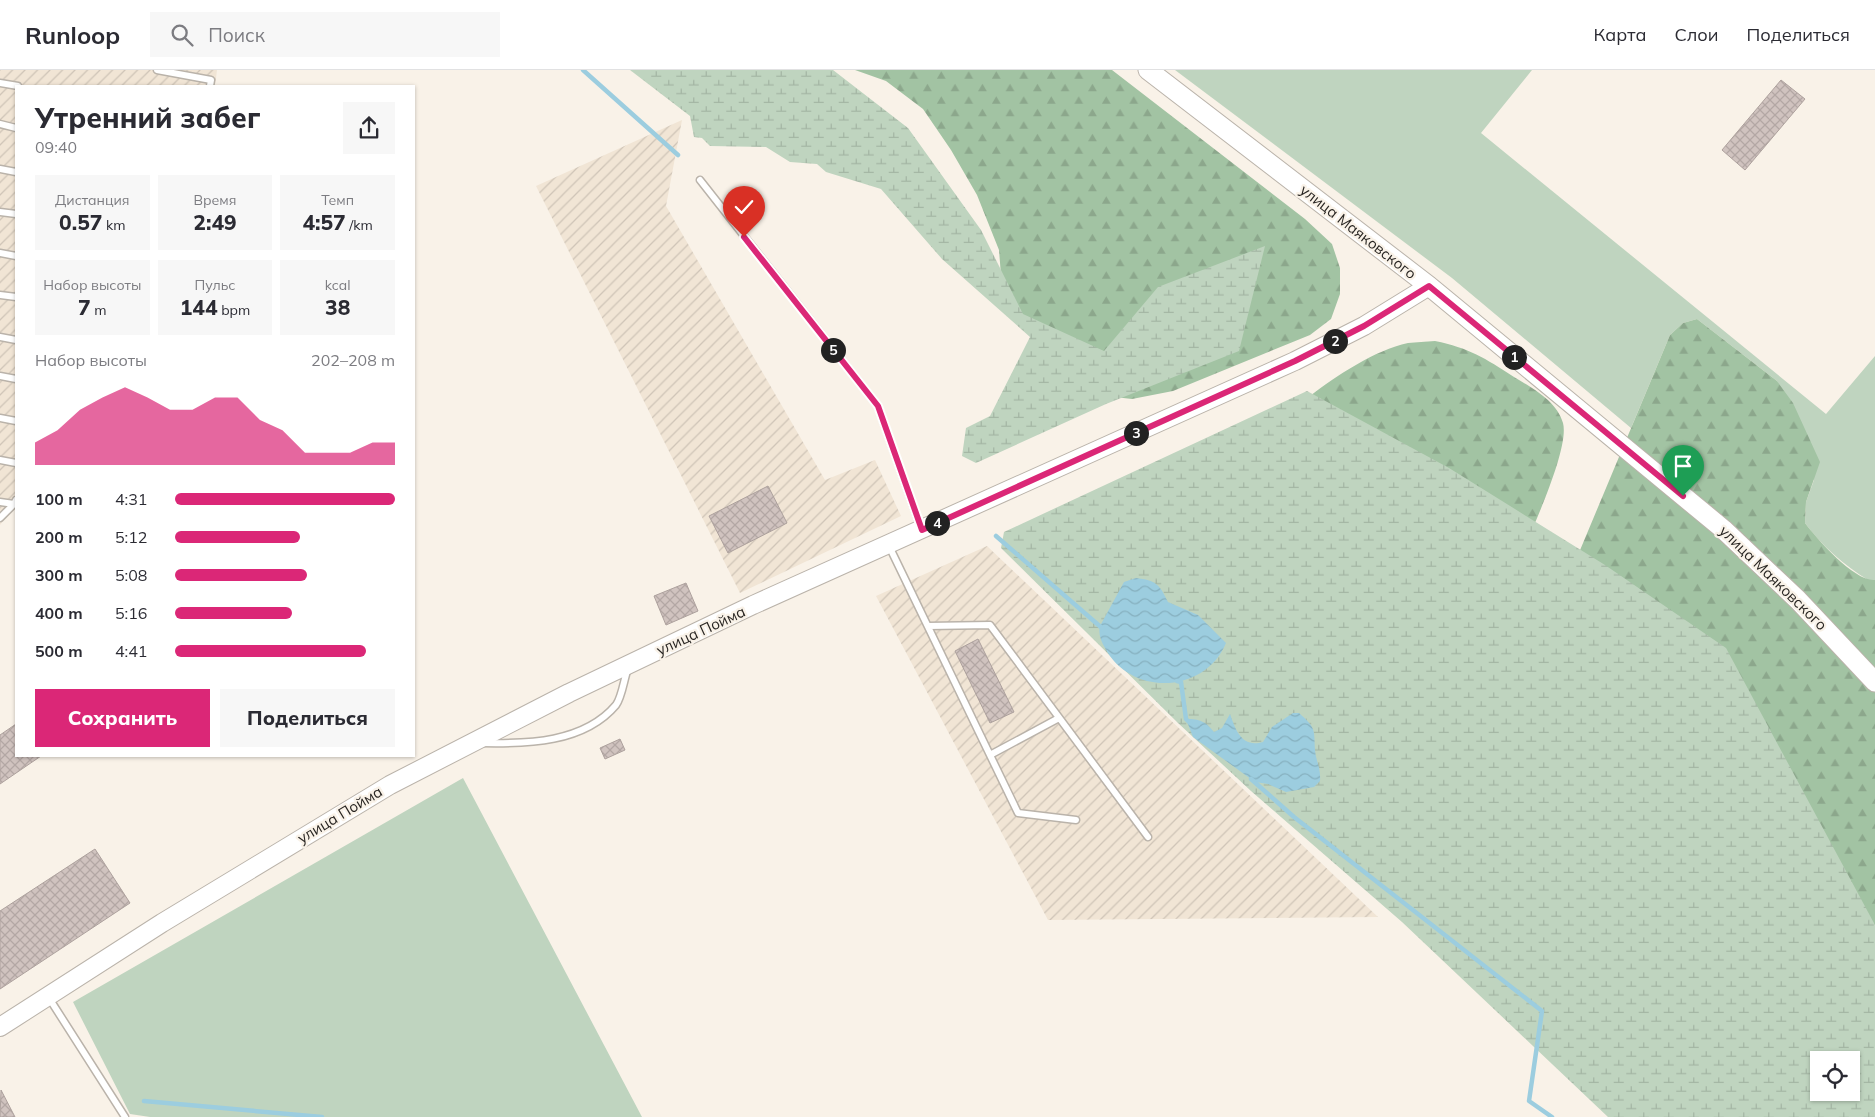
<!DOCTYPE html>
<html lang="ru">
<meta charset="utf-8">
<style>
:root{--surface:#fff;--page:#f7f7f7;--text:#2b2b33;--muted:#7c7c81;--line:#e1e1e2;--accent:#db2777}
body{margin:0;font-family:Mulish,sans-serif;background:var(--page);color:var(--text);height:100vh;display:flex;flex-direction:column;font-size:19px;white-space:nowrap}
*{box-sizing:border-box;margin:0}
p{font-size:16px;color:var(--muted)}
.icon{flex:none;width:28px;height:28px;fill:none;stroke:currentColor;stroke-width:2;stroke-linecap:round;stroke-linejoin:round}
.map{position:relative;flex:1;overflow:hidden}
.drawer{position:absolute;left:15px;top:15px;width:400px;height:672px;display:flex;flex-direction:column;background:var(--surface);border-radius:0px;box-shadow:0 1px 4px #0004}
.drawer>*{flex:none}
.buttons{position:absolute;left:1810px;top:981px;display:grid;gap:10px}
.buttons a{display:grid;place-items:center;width:50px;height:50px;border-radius:0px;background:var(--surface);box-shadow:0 1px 4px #0004;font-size:25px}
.pin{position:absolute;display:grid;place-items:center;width:42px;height:42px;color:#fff;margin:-51px -21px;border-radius:50% 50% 50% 0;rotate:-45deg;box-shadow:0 0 5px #0007}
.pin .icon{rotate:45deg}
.km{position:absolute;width:25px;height:25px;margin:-12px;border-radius:50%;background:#222;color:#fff;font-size:14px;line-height:25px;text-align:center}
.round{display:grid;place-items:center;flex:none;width:52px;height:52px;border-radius:0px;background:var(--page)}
.headline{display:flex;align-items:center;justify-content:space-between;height:85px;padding:0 20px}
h1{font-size:28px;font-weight:800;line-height:38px}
.stats{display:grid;grid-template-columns:repeat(3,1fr);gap:8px;height:85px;padding:5px 20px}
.stats div{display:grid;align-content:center;border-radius:0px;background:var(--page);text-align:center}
.stats b{font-size:21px;font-weight:800}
.stats small{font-size:14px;font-weight:400}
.stats p{font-size:14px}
.chart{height:140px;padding:10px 20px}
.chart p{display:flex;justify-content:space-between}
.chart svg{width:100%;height:90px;margin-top:5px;fill:var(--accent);opacity:.7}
.cta{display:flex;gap:10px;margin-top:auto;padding:10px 20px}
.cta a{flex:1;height:58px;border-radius:0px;background:var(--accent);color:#fff;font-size:20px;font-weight:800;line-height:58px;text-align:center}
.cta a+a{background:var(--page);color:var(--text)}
ul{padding:0 20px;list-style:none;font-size:16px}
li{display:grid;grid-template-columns:80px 60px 1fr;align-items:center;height:38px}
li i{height:12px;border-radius:6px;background:var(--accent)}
header{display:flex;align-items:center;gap:30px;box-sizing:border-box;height:70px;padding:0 25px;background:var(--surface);border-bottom:1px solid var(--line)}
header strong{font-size:24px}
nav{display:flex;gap:28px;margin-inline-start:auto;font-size:18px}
.search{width:350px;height:45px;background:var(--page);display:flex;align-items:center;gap:12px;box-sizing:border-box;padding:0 18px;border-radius:0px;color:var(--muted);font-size:19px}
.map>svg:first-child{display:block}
</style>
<header>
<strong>Runloop</strong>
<div class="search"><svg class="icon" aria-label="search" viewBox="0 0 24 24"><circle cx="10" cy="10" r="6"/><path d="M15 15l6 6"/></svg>Поиск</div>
<nav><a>Карта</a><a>Слои</a><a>Поделиться</a></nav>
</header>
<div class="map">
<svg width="1875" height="1047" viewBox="0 0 1875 1047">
<defs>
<pattern id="industrial-furrows" width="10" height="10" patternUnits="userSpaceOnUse" patternTransform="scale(1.25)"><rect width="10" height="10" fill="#f1e5d5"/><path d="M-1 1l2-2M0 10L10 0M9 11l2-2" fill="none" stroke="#cfc4b7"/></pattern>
<pattern id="forest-firs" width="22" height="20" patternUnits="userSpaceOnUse" patternTransform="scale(1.25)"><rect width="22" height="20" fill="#a2c3a3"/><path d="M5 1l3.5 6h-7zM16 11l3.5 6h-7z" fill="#8ca78c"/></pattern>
<pattern id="wetland-marsh" width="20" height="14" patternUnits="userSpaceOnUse" patternTransform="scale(1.25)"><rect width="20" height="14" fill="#bfd4bf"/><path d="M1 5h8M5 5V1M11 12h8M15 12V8" fill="none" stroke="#a4b6a4"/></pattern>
<pattern id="water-waves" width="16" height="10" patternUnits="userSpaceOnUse" patternTransform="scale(1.25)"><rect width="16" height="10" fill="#9ccddf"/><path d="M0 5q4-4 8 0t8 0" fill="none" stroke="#86b0bf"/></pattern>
<pattern id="building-cross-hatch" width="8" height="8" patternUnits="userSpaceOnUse" patternTransform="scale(1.25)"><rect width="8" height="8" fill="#d0c3bf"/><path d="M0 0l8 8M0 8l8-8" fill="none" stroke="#b3a7a4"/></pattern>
</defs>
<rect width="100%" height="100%" fill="#f9f2e8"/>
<path fill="url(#industrial-furrows)" d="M0 0H217L215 16H16V434L0 455Z
M682 50 666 136 825 410 875 390 901 446 740 523 536 116Z
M987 476 1378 847 1048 850 876 526Z"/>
<path fill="#bfd4bf" d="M1175 0H1532L1481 63 1826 344 1875 286V510H1868C1844 495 1822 476 1805 453L1806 432 1814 410 1777 311 1697 249 1683 253 1670 265 1631 358 1452 208Z
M463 708 642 1047H150L130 1044 73 932Z"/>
<path fill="url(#forest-firs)" d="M855 0H1112L1305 149 1332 174 1340 198V224L1331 249 1310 265 1173 321 1132 329 1097 325 1074 312 1002 218 999 180 977 125 951 80 923 39 886 11Z
M1697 249 1777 311 1793 333 1820 392 1806 432 1805 453C1817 469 1855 512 1875 510V926L1555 540 1670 265 1683 253Z
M1435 271C1469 278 1485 288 1514 307 1532 318 1557 331 1563 353 1571 383 1517 492 1503 525L1310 326C1336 306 1375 280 1408 273 1416 272 1426 272 1435 271Z"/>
<path fill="url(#wetland-marsh)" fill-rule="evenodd" d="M630 0H833L908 58 981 160 1023 244 1104 281 1158 217 1265 176 1239 281 1106 334 976 393 962 386 966 358 990 346 1030 267 942 189 881 119 826 102 817 94 790 92 766 77 710 76 702 68 694 67 690 46Z
M1307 321 1449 398 1605 495 1726 578 1875 855V1047H1608L1402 852 1251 721 1178 653 1001 478 1004 462ZM1819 990H1851V1022H1819Z"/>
<path fill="url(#water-waves)" d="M1136 508C1156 510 1160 515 1168 532L1198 545 1226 573C1205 624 1131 627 1105 578 1101 571 1098 564 1100 556L1124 512Z
M1293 643H1299C1316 658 1314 659 1315 680 1316 692 1321 697 1320 711L1314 717 1286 722 1268 714 1255 712 1193 667 1186 649C1200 649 1205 651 1214 662L1222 658 1230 644C1236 661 1242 678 1263 672L1272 657Z"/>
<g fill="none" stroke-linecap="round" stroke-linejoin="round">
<path stroke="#9ccddf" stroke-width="4.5" d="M583 0 678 85
M996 466 1103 559
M1177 611 1181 612 1186 649 1190 653
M1251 709 1294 747 1542 941 1529 1031 1552 1047
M144 1031 322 1047"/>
</g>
<path fill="url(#building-cross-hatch)" stroke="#ada19d" d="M1781 10 1805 29 1745 100 1722 80Z
M768 416 787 453 728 483 709 446Z
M686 513 698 541 666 555 654 526Z
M978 569 1014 642 990 653 955 581Z
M16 654V686H41L0 714V665Z
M620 669 625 680 605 689 600 678Z
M95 779 130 833 0 919V841Z
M1 1020 15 1047H0Z"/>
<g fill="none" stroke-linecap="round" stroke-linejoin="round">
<g stroke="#bab3aa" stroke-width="9">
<path id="service" d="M157 0 211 10 210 16
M0 13 18 16
M0 54 16 58
M0 99 16 102
M700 110 878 336 921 458
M0 142 16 144
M0 183 16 186
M0 225 16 227
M0 267 16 270
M0 306 16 309
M0 348 16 351
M0 390 16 393
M0 432 14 434 16 430
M0 448 14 434
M889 476 1018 743 1076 750
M928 556 990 555 1148 767
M482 673C527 674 584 673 616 635 622 627 624 609 628 598
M990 685 1059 648
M49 928 125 1047"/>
</g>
<g stroke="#bab3aa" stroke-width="20">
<path id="secondary" d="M0 957 162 853 390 715 569 623 753 535 1295 291 1364 256 1429 216"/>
</g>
<g stroke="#bab3aa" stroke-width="21">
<path id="primary" d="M1148 0 1429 216 1723 459 1798 530 1875 612"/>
</g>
<use href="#service" stroke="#fff" stroke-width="6"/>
<use href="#secondary" stroke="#fff" stroke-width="18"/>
<use href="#primary" stroke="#fff" stroke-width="19"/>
</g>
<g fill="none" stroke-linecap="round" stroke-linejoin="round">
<g stroke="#fff" stroke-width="10">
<path id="route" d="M744 167 878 336 922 460 1295 291 1364 256 1429 216 1683 426"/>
</g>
<use href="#route" stroke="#db2777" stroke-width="6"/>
</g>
<g text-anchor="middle" stroke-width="4.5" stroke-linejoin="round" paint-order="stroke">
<g font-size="15" fill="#282522" stroke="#f9f2e8">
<text transform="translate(1358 162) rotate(38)" y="5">улица Маяковского</text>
<text transform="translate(1773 508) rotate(44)" y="5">улица Маяковского</text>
<text transform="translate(701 561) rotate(-25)" y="5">улица Пойма</text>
<text transform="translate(340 745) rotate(-31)" y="5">улица Пойма</text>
</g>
</g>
</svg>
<div class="buttons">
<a><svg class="icon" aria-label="locate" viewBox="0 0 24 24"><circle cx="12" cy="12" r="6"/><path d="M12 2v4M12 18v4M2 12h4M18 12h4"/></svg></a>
</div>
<div class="pin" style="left:1683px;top:426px;background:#1e9e55"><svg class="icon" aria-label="arrive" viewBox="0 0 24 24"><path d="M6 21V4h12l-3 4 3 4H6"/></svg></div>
<div class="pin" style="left:744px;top:167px;background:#d93025"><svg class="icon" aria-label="check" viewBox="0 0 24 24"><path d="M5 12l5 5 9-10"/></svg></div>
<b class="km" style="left:1514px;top:287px">1</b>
<b class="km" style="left:1335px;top:271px">2</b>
<b class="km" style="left:1136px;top:363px">3</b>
<b class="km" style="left:937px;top:453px">4</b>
<b class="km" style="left:833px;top:280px">5</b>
<section class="drawer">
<div class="headline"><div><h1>Утренний забег</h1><p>09:40</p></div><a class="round"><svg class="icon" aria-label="share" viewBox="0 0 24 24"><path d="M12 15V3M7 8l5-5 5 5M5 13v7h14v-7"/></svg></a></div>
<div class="stats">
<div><p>Дистанция</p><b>0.57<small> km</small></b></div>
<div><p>Время</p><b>2:49</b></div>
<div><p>Темп</p><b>4:57<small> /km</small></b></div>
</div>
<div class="stats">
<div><p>Набор высоты</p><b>7<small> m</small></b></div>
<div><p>Пульс</p><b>144<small> bpm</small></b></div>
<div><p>kcal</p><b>38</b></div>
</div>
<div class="chart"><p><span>Набор высоты</span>202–208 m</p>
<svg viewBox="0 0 160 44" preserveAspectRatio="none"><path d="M0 44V33L10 27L20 17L30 11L40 6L50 11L60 17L70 17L80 11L90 11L100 22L110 27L120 38L130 38L140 38L150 33L160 33V44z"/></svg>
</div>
<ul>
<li><b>100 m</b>4:31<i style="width:100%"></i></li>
<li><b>200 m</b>5:12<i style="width:57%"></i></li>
<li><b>300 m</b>5:08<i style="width:60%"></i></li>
<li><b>400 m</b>5:16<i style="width:53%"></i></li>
<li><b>500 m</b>4:41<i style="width:87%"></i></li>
</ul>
<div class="cta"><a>Сохранить</a><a>Поделиться</a></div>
</section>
</div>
